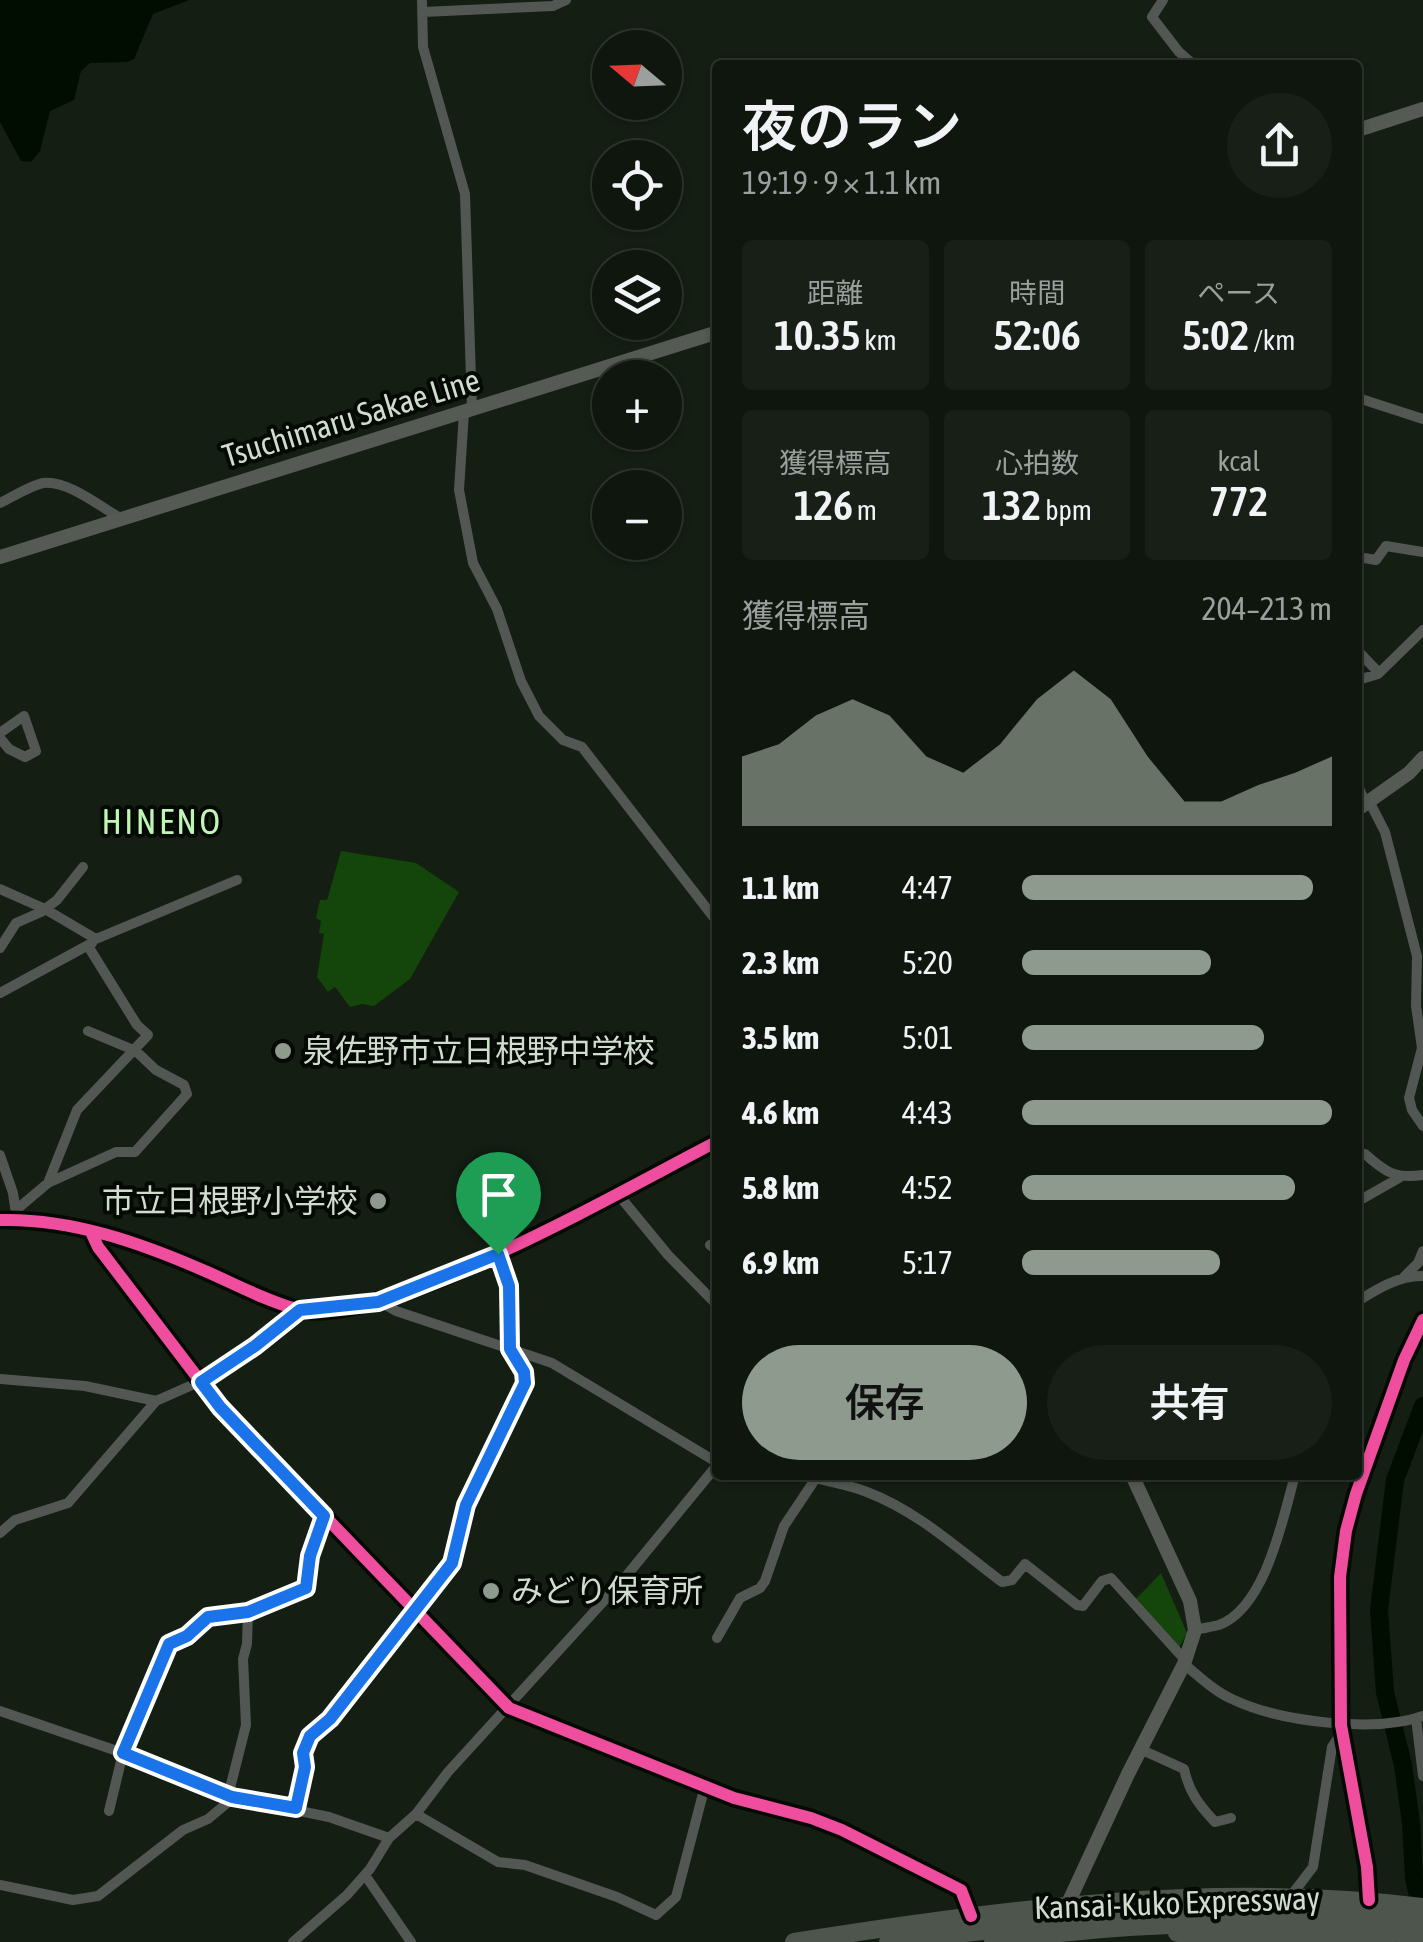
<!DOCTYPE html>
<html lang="ja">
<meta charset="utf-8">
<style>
:root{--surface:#0f160e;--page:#181f17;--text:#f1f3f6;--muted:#9b9f9e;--line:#2f352e;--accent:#8e9a8d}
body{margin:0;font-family:"Asap Condensed","Noto Sans JP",sans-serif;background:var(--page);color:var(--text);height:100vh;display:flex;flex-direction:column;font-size:38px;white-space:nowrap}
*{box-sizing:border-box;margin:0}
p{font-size:32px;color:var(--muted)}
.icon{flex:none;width:55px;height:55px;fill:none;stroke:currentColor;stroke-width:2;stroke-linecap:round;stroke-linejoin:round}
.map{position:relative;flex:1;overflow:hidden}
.side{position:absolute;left:712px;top:60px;width:650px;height:1420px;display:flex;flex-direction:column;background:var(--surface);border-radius:10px;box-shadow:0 2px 8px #0004,0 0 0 2px var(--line)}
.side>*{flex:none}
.needle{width:65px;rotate:289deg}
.controls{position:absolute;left:592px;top:30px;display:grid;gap:20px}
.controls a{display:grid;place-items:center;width:90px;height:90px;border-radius:50%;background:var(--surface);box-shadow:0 2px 8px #0004,0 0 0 2px var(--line);font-size:50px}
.pin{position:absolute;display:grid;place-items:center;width:85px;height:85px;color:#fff;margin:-102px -42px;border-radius:50% 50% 50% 0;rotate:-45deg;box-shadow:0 0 10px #0007}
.pin .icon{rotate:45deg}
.round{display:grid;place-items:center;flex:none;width:105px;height:105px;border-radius:52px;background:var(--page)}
.summary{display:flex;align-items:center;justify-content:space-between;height:170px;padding:0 30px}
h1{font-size:55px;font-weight:600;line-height:75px}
.metrics{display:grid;grid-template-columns:repeat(3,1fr);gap:15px;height:170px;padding:10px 30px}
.metrics div{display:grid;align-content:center;border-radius:10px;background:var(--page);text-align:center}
.metrics b{font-size:42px;font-weight:600}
.metrics small{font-size:28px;font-weight:400}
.metrics p{font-size:28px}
.chart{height:280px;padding:20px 30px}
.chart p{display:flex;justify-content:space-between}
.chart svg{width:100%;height:180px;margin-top:10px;fill:var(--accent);opacity:.7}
.primary-button{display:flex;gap:20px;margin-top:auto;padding:20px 30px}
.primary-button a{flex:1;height:115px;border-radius:60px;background:var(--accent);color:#111;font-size:40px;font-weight:600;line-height:115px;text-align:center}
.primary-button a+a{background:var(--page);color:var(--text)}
ul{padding:0 30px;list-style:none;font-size:32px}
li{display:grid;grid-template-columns:160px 120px 1fr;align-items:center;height:75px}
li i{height:25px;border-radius:12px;background:var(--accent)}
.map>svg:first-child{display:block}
</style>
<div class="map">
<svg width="1423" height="1942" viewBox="0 0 1423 1942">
<rect width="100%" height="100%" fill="#141e13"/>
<path fill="#14450a" d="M341 851 416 863 459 892 410 979 374 1006 362 1004 350 1007 335 987 328 992 317 977 324 934 319 933 321 921 316 918 320 900H327Z
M1161 1573 1187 1633 1177 1651 1135 1600Z"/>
<path fill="#020d02" d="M0 0H189L153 14 134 59 127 62 90 63 81 71 74 100 50 111 40 151 31 162 21 161 0 122Z"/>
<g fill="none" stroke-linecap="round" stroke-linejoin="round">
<path stroke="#020d02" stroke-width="18" d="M1423 1406 1395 1480 1379 1610 1385 1692 1403 1765 1411 1823 1414 1878 1423 1918"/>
<path stroke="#535753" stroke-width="10" d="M422 0 423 47 465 194 472 409
M1163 0 1152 17 1179 52 1194 65
M423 12 553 6 566 0
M1358 398 1423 419
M464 412 459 490 473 563 497 609 521 681 539 716 563 740 582 747 718 923
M0 503C13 497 29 486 43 483 67 479 102 508 122 519
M1358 557 1376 560 1386 546 1423 552
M1358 651 1379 673
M1358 680 1378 674 1423 630
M0 733 24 716 36 751 25 757 9 749 0 738
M1358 786 1366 804
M1369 801 1385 832 1417 956 1416 1006 1422 1048 1409 1098 1412 1110 1423 1126
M0 889 45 909 96 939 237 880
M0 948 16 923 41 912 57 900 83 867
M0 993 92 943
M1365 1154C1385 1172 1395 1179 1423 1175
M0 1155 13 1193 16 1214
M48 1183 116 1152H135L187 1094 184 1085 156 1070 136 1051 88 1031
M617 1193 668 1255 718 1306
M1362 1199 1399 1178
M16 1210 48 1183 77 1110 148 1035 137 1025 88 946
M0 1220C71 1218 141 1243 205 1271 235 1284 266 1301 297 1309 381 1331 635 1183 718 1141
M91 1232 98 1247 220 1407 509 1708 734 1798 811 1818 842 1830 961 1890 971 1916
M710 1245 718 1251
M498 1254 509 1286V1349
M1404 1277 1418 1263 1423 1251
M378 1301 396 1311 552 1363 718 1463
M1358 1301C1377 1289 1400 1275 1423 1276
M0 1379 85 1386 156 1401
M807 1475C826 1482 847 1484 867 1492 919 1512 958 1549 1002 1582L1012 1580 1025 1564 1077 1605 1083 1606 1102 1581 1111 1578 1185 1660
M0 1533 15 1520 68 1503 156 1401 201 1381 255 1346 300 1310
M1195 1630C1203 1628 1211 1627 1219 1625 1266 1607 1283 1518 1295 1475
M717 1638 740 1598 760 1588 765 1581 784 1526 816 1478
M1184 1664C1200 1677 1215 1692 1234 1700 1281 1722 1375 1733 1423 1716
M0 1711 123 1753 232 1797 329 1817 389 1838
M1416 1718 1423 1776
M1140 1749 1184 1769C1189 1792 1199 1805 1215 1822L1231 1818
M296 1808C299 1793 304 1744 311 1735 315 1729 324 1724 330 1719L452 1563 466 1505 525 1383 524 1373 513 1350
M109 1811 123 1753 169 1644 187 1635 208 1617 259 1609 306 1588 309 1556 324 1516
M416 1814 498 1862 525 1865 617 1897 656 1915 676 1897 705 1786
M365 1875 411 1942
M0 1885 73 1900 98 1896 183 1830 208 1819 226 1804 246 1725 243 1659 247 1644 248 1612
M1290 1897 1313 1867 1332 1747 1342 1732
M1369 1900 1367 1867 1341 1725 1340 1577 1346 1531 1356 1494 1404 1360 1423 1320
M293 1942 347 1895 370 1869 389 1838 416 1814 448 1772 623 1580 718 1464"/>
<path stroke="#555a54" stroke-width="14" d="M1358 130 1423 109
M0 557 718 332
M1358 809 1409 773 1423 758
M1064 1912 1128 1774 1184 1664 1195 1630 1190 1601 1132 1475"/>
<path stroke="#4e554d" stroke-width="18" d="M1177 1933 1290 1934 1386 1942
M794 1942C1001 1909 1213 1881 1423 1907"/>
<path stroke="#4e554d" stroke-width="18" d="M888 1942 1130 1914 1256 1910 1423 1923
M993 1942C1133 1920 1282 1918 1423 1936"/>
<g stroke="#040a03" stroke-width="19">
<path id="cycleway" d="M0 1220C71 1218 141 1243 205 1271 235 1284 266 1301 297 1309 381 1331 635 1183 718 1141
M91 1232 98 1247 220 1407 509 1708 734 1798 811 1818 842 1830 961 1890 971 1916
M1369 1900 1367 1867 1341 1725 1340 1577 1346 1531 1356 1494 1404 1360 1423 1320"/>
</g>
<use href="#cycleway" stroke="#ef4d9e" stroke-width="12"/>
</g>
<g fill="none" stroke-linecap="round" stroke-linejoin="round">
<g stroke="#fff" stroke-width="20">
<path id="route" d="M498 1254 509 1286 510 1349 524 1372 525 1383 466 1505 452 1563 330 1719 310 1736 303 1753 305 1767 296 1808 232 1797 123 1753 169 1644 187 1636 208 1617 248 1612 306 1588 310 1556 324 1516 220 1407 201 1382 255 1346 300 1310 378 1302Z"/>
</g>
<use href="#route" stroke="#1a73e8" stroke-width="12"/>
</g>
<g fill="#8e9a8d" stroke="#040a03" stroke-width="4">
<circle cx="283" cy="1051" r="10"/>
<circle cx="378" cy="1201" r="10"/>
<circle cx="491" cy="1591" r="10"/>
</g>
<g text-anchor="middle" stroke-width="8" stroke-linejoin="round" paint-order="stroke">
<g font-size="32" fill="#d0ddce" stroke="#040a03">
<text transform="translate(351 418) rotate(-17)" y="11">Tsuchimaru Sakae Line</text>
<text transform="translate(1177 1903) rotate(-2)" y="11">Kansai-Kuko Expressway</text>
</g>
<g font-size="32" fill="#d0ddce" stroke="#040a03" text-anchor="start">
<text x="303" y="1062">泉佐野市立日根野中学校</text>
<text x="358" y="1212" text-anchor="end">市立日根野小学校</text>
<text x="511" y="1602">みどり保育所</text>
</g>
<g font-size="35" letter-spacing="2.5" fill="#c0f5b7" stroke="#040a03">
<text x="162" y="834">HINENO</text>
</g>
</g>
</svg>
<div class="controls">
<a><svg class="needle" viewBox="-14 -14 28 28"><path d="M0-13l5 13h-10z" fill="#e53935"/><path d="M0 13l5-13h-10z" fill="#9b9f9e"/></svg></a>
<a><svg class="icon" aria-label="locate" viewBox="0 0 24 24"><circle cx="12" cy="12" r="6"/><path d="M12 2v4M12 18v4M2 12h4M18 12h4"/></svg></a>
<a><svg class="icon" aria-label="layers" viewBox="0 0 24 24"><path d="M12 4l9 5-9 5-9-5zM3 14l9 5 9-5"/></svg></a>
<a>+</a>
<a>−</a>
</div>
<div class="pin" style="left:498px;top:1254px;background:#1e9e55"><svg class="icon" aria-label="arrive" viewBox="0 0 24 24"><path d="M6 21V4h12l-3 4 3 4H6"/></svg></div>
<section class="side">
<div class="summary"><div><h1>夜のラン</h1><p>19:19 · 9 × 1.1 km</p></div><a class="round"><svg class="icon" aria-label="share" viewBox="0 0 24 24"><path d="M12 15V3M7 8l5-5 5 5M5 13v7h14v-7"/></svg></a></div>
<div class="metrics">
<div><p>距離</p><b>10.35<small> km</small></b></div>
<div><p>時間</p><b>52:06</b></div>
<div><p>ペース</p><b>5:02<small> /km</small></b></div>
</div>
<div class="metrics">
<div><p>獲得標高</p><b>126<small> m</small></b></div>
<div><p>心拍数</p><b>132<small> bpm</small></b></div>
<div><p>kcal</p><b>772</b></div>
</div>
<div class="chart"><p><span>獲得標高</span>204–213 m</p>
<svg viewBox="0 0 160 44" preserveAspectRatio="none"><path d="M0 44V27L10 24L20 17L30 13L40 17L50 27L60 31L70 24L80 13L90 6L100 13L110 27L120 38L130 38L140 34L150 31L160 27V44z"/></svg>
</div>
<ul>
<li><b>1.1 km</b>4:47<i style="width:94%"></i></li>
<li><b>2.3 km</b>5:20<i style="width:61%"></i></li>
<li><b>3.5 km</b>5:01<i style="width:78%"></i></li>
<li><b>4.6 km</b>4:43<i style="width:100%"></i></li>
<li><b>5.8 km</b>4:52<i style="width:88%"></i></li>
<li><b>6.9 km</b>5:17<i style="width:64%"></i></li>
</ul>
<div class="primary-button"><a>保存</a><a>共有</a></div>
</section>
</div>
